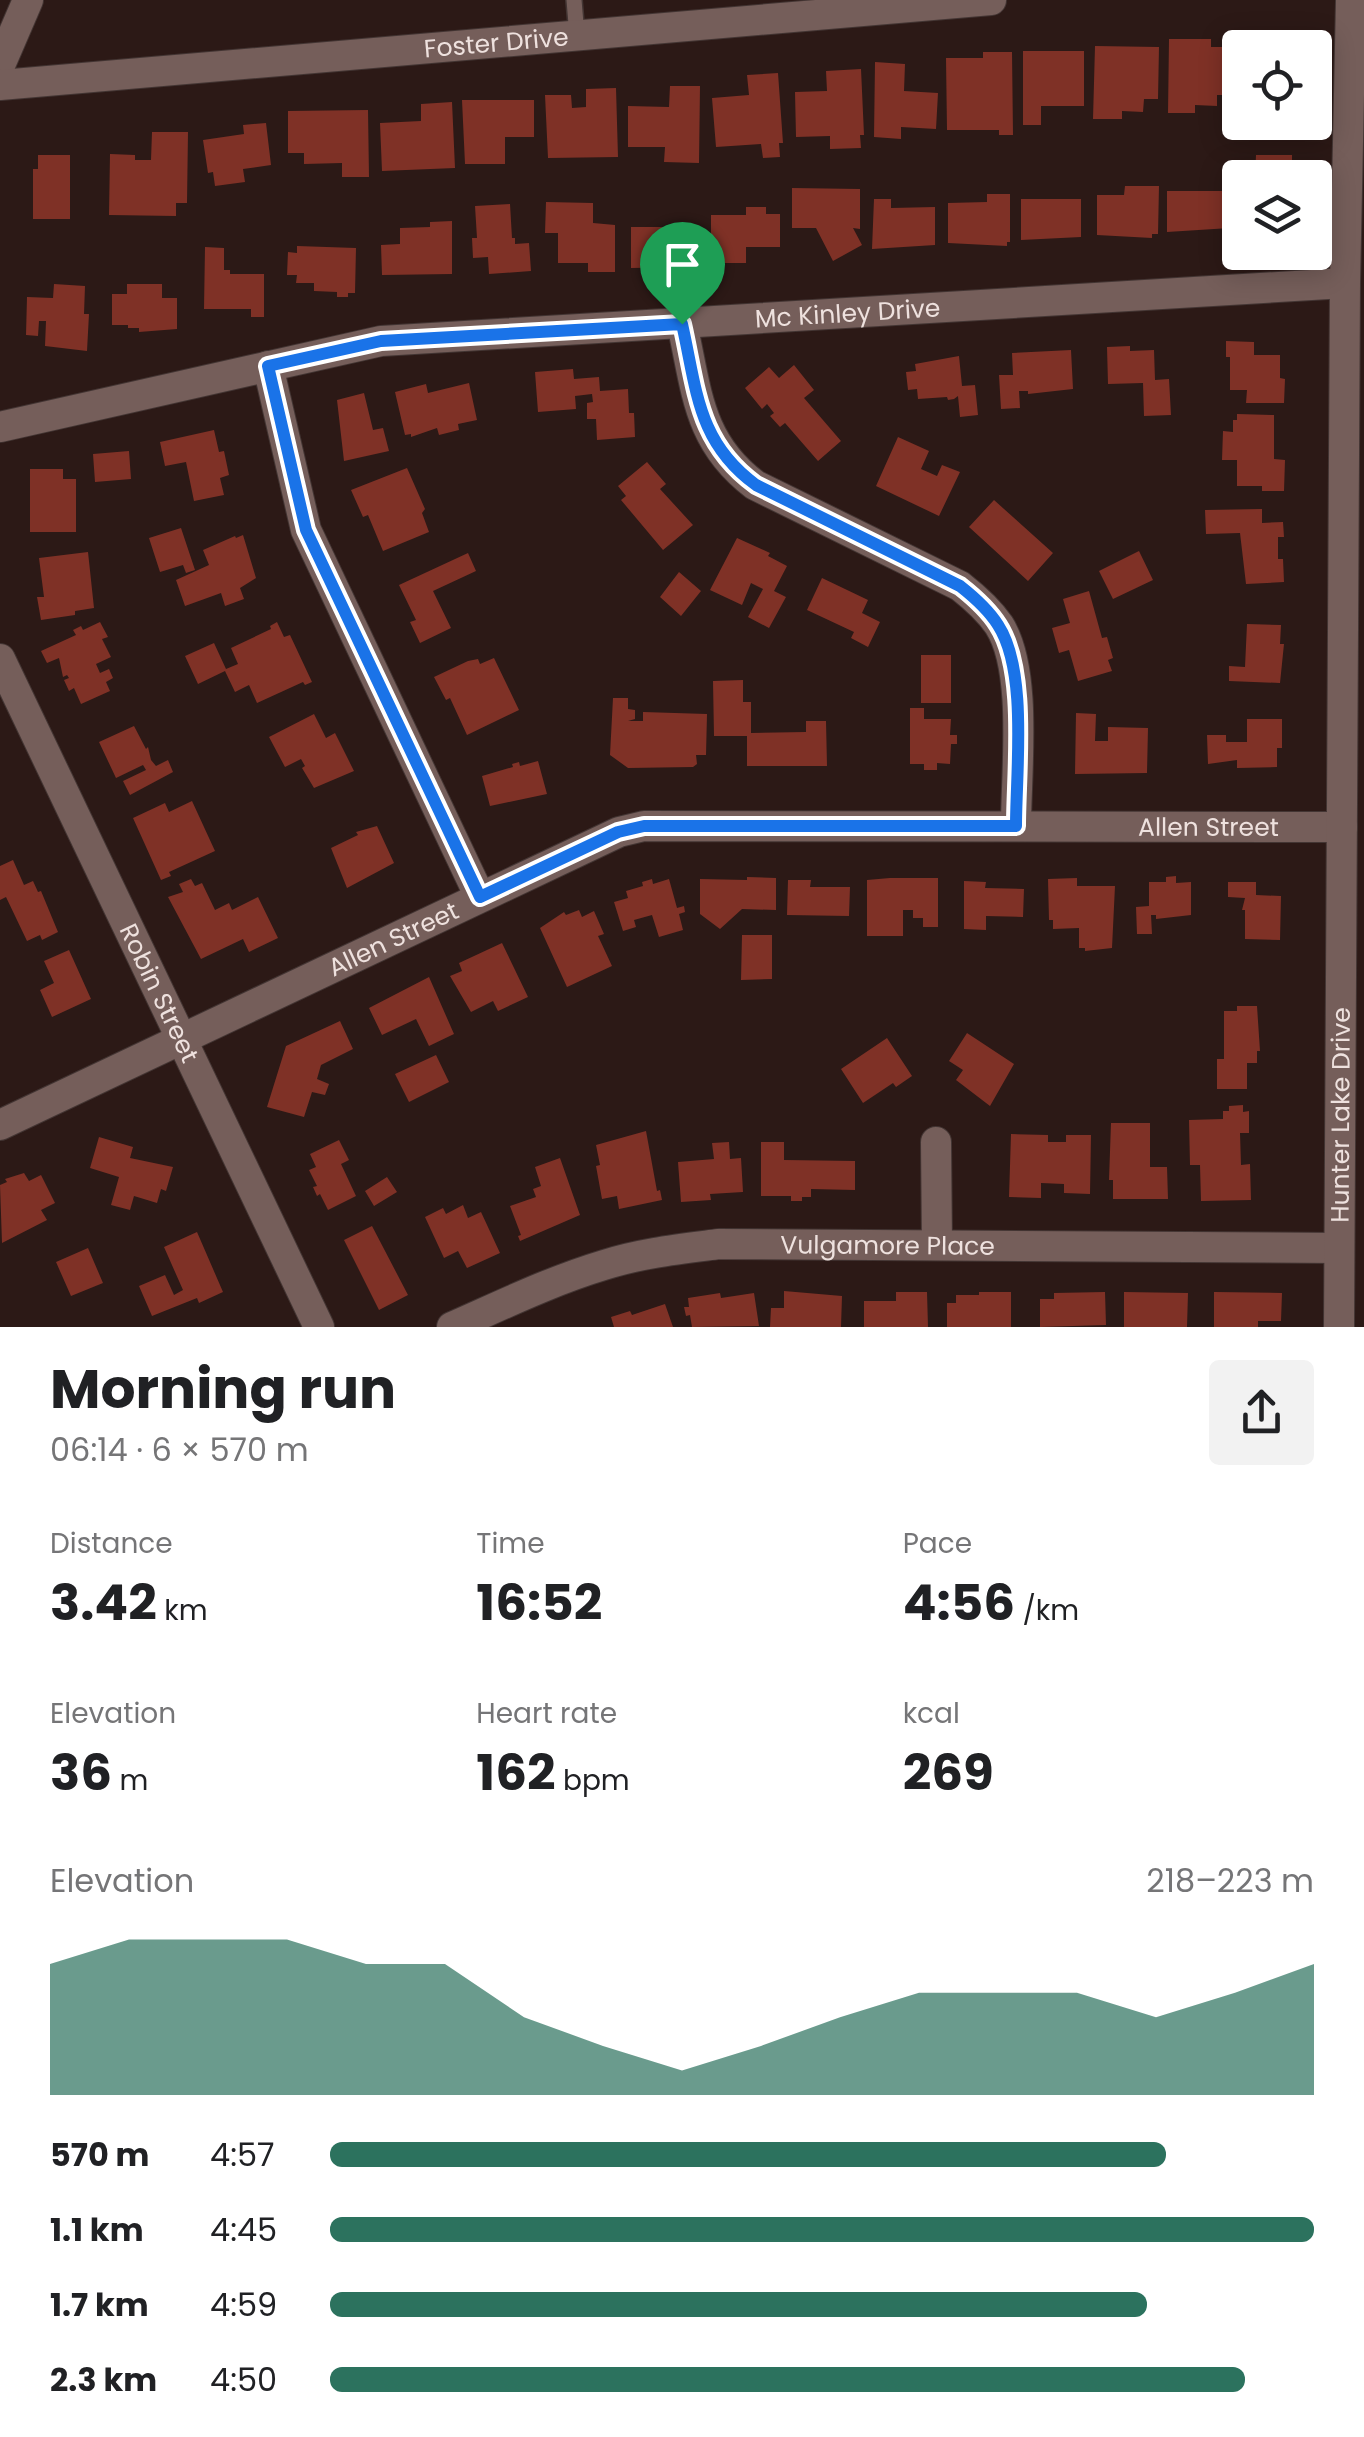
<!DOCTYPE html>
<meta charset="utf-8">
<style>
:root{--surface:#fff;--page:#f2f2f2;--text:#202124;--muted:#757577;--accent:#2c725e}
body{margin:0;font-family:Poppins,sans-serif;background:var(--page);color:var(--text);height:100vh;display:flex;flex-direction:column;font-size:38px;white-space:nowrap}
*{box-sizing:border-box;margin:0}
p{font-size:32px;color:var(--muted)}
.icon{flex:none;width:55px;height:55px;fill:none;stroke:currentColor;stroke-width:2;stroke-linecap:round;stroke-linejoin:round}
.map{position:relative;height:1327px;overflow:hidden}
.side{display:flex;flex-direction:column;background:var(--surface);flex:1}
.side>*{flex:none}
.controls{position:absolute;left:1222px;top:30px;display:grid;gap:20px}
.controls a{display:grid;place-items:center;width:110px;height:110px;border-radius:10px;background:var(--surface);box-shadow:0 5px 25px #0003;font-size:50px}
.pin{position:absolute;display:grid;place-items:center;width:85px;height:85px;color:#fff;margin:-102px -42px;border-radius:50% 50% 50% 0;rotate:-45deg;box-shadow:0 0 10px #0007}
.pin .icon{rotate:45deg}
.round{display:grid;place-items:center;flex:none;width:105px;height:105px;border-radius:10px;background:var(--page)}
.overview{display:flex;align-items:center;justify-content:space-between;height:170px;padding:0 50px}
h1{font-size:55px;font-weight:700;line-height:75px}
.stats{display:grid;grid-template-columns:repeat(3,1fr);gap:15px;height:170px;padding:10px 50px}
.stats div{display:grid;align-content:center}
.stats b{font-size:50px;font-weight:700}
.stats small{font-size:28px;font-weight:400}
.stats p{font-size:28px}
.chart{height:280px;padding:20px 50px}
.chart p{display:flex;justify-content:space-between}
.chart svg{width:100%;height:180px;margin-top:10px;fill:var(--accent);opacity:.7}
ul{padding:0 50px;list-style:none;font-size:32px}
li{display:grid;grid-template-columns:160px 120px 1fr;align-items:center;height:75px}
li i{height:25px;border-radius:12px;background:var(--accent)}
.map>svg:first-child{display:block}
</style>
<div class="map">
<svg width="1364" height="1327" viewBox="0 0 1364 1327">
<rect width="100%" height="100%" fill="#2c1916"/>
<path fill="#7f3126" d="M1169 39H1211V47H1231L1230 95H1217V106L1195 105V113H1168Z
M1248 39 1279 40V48H1248Z
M1095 46 1159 47 1158 99H1144L1143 112 1122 111V119H1093Z
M1023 51H1084V106H1041V125H1023Z
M983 52H1012L1013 135H999V130H947L946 58H983Z
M875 62 905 64 904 91 938 93 936 129 901 127V139L874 137Z
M861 69 864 135H860L861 148 830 149V136L796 137 795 92 827 91 826 71Z
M778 73 783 143H779L780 157 763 158 761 144 716 147 712 98 749 95 747 75Z
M670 86H700L699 163 664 162 665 147H628V106L669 107Z
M616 88 618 157 548 158 545 95H571L572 108 586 107V89Z
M462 100H534V137H505V164H465Z
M452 102 455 168 382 171 380 123 421 121V104Z
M368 110 369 177H342V163L304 164V153H288V111Z
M266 123 271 165 243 169 245 182 215 186 213 172 208 173 203 140 244 134 243 125Z
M152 132H188L187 203H176V216L109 215 110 154 135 155V160H151Z
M38 155H70V219H33V169H38Z
M1256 155H1292V178H1255Z
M1125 186H1159L1158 234H1152V238L1097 235V195H1124Z
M792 188 860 189V229L853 228 862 245 833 261 816 228H792Z
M1167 191H1229L1230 228 1167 232Z
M987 194H1010V242H1007V246L948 243V203L987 202Z
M874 199H891V208L935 207V245L872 249Z
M1021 199H1081V237L1021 240Z
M546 202 593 203V223L615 225V272H588V263H558V233H545Z
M510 204 512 238H515V244L529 243 531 271 489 274 488 257 473 258 472 238H477L475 206Z
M746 207H766V214H780V247H746V263H711V215H746Z
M452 221V274L382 275 381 245 400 244V228L430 227V222Z
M631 227H685V235H698V267L631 268Z
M297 246 356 248 355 293H348V297H337V292L314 291V283H296L297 275H287L288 252 297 253Z
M205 247 224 248V270H230V274H264V317H251V309H204Z
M54 284 85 286 84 314H89L87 351 45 346 46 321H39L38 336 26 335 27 297 53 298Z
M127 284H162V298H177V329L139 332V328H128V325H112V294H127Z
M1226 341 1254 342V355H1280V378L1285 379 1284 403H1246L1247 390H1230V357H1226Z
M1130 346V351L1154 350 1155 380 1169 379 1171 415 1144 416 1143 383 1108 384 1107 347Z
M1071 350 1073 389 1028 394V391H1019L1020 408 1001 409 999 375H1013L1012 353Z
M959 356 962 386 975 385 978 415 960 417 958 396 954 399 948 400 947 397 918 399 917 389 908 390 906 372 916 371 915 364Z
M794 365 814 390 804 398 841 441 818 461 785 423 780 427 770 416 774 413 767 404 762 409 745 388 769 367 779 378Z
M573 369 574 379 599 377 600 391 628 389 629 413H634L635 437 597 440 596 419H587V403L593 402 592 394 575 396 576 409 538 412 535 372Z
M469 383 477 420 458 424 459 430 439 435 437 428 411 437V434L405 435 395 392 426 384 428 393Z
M364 393 373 430 383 428 389 451 344 461 337 400Z
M1237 414 1274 415V459L1285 460 1284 491H1262V486H1237V460H1222L1223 431 1233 432V420H1237Z
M214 430 219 452 224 451 229 475 220 478 224 495 194 501 186 462 165 466 160 442Z
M898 437 929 451 921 469 937 476 942 465 960 472 939 516 876 486Z
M129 451 131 479 95 482 93 454Z
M647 462 666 484 660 489 693 525 663 550 621 500 626 496 618 486Z
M407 468 425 509 422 513 429 532 383 551 368 515 363 517 351 490Z
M30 469H63V479H76V532H30Z
M994 500 1053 553 1028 581 969 527Z
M1262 509V523L1283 522 1284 537H1278V559H1283L1284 582 1246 584 1240 533 1206 534 1205 510Z
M181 528 195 570 186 573 183 565 160 572 149 538Z
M243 535 256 578 240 588 244 599 225 606 221 593 185 606 176 580 209 565 203 550 235 536 236 538Z
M737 538 770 553 768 556 787 566 774 591 786 597 769 628 748 617 763 589 751 583 742 605 710 590Z
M1139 551 1153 580 1113 599 1099 571Z
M88 552 94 608 75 611V615L41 620 37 597H44L39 558Z
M468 553 476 571 433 591 451 628 420 643 410 622 416 620 399 585Z
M679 572 701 591 681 616 660 597Z
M822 578 868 600 862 613 880 622 868 647 851 638 854 632 807 610Z
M1089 591 1102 638 1107 637 1113 658 1108 660 1112 671 1078 681 1069 650 1059 653 1052 628 1070 623 1063 599Z
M100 622 108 637 102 639 111 657 96 664 100 673 109 669 113 678 106 682 110 691 81 704 74 688 69 691 64 680 69 678 67 675 63 677 59 658 47 663 41 651 76 635 73 630 81 626 83 630Z
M277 622 284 637 290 635 312 682 305 685 303 682 257 703 249 685 235 692 225 671 198 684 185 656 214 643 226 669 238 664 231 648 271 629 270 626Z
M1247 624 1281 625 1280 644H1284L1280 683 1229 681V666L1245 667Z
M921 655H951V703H921Z
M494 658 519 710 467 735 450 698 446 700 434 677 468 661 478 659 480 664Z
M743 680V702H751V733L806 732V721H826L827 766H747V736H714L713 681Z
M613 698H628V709L635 710V719L628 721H643V712L707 714 706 755H696L697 764 693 767 628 768 610 755Z
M910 708H924V719H951L950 735H957V744H951L950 764 937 763V770H924V764H910Z
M1076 713 1096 714 1095 741H1108V727L1148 728 1147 773 1075 774Z
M314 714 326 738 335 733 354 771 314 788 302 768 305 766 301 759 285 767 269 737Z
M1247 719H1282V748H1277V767L1237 768V760L1208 764 1207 735H1226V742H1247Z
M134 726 146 749 148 747 151 760 156 766 168 760 173 772 130 795 123 781 146 770 143 765 116 778 99 742Z
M538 761 547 794 490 806 482 776 513 767 512 764 519 762 520 766Z
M192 801 215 851 169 872 171 876 161 880 133 818 165 803 169 812Z
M377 826 394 863 347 888 331 848 358 835 356 832Z
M13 860 24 885 33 881 38 892 41 891 58 932 42 940 40 935 27 941 6 897 0 900V866Z
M1176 876V883L1191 882V915L1156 919V915H1151L1152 934H1137L1136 907 1149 906V882H1166V877Z
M747 877 776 878V910L742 909 720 929 700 914V879L747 880Z
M890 878H938V927H923V918H913V910H903V936H867V880Z
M1077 878V886H1115L1112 948 1085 951V948H1079V928L1053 929V920H1049L1048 879Z
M191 879 195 886 202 883 215 910 229 903 232 910 258 897 278 938 249 952 243 939 201 959 168 897 183 892 179 884Z
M652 879 653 884 669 879 677 908 684 906 685 912 679 914 683 930 659 937 652 915 634 920 636 927 623 931 614 902 628 898 626 891 643 886 642 882Z
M788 880H811L810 887H850L849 916 787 915Z
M964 881 986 882 985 888 1024 889 1023 917 986 916V930L964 929Z
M1228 882H1256V895L1281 896 1280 940 1245 939V910H1242L1245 898 1228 897Z
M579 910 582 917 594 911 604 934 598 936 612 966 567 987 540 928 564 912 566 915Z
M742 935H772V979L741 980Z
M502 943 528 997 498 1011 493 1001 471 1012 450 976 462 971 459 963Z
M69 950 91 999 52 1017 40 990 54 983 44 961Z
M429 977 454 1034 429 1046 416 1019 382 1035 369 1008Z
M1237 1006H1257L1260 1051H1257V1063H1247V1089H1217V1059H1224V1011H1237Z
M340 1021 353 1049 321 1065 317 1079 329 1084 325 1095 312 1092 304 1117 267 1107 286 1046Z
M967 1033 1014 1064 990 1106 956 1080 963 1070 949 1061Z
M887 1038 912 1076 896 1087 893 1083 863 1103 841 1069Z
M436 1055 449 1082 409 1102 395 1074Z
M1243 1105V1112L1249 1111V1133H1240L1241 1165 1250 1164 1251 1200 1201 1201 1200 1165H1190L1189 1120 1223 1119V1111H1229V1106Z
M1111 1123H1150V1167H1167L1168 1199H1113V1180H1109Z
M646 1131 657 1191 660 1190 662 1200 619 1209 617 1196 602 1199 596 1166 600 1165 596 1145Z
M1011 1134 1048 1135V1142H1066V1135H1091L1090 1194 1064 1193V1184L1041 1183V1198L1009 1197Z
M99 1137 133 1147 130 1158 173 1167 166 1191 161 1189 157 1203 134 1196 130 1210 111 1205 119 1177 90 1168Z
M339 1140 349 1160 341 1164 356 1196 328 1210 320 1194 317 1196 313 1187 317 1186 309 1170 316 1167 310 1154Z
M729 1142 730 1159 741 1158 743 1192 710 1194 711 1200 681 1202 678 1162 714 1159 712 1143Z
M761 1142H784V1160L855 1161V1190L811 1189V1197H802V1201H791V1196H761Z
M560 1158 580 1215 520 1241 518 1236 521 1235 510 1206 536 1197 533 1189 541 1186 535 1167Z
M24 1173 29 1181 41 1175 55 1203 41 1210 47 1220 2 1243 0 1185 7 1182 5 1179Z
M387 1177 397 1192 374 1206 365 1191Z
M463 1205 468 1218 481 1212 500 1253 467 1268 458 1251 444 1258 425 1217 443 1208 446 1214Z
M372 1226 408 1295 379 1310 344 1240Z
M197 1232 223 1292 199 1303 197 1298 152 1316 139 1286 165 1275 174 1295 183 1290 164 1247Z
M88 1248 103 1283 71 1296 56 1262Z
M784 1291 842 1296 841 1327H770L771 1308H784Z
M896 1292H927L928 1327H864V1301H896Z
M979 1292H1011V1327H947V1303H956V1295H979Z
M1105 1292 1106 1325 1040 1327V1299H1054V1293Z
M1124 1292 1188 1293 1187 1327H1124Z
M1214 1292 1282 1293 1281 1321H1258V1327H1214Z
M720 1293 721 1298 754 1293 759 1326 692 1327 690 1315 686 1316 684 1307H689L688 1298Z
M665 1304 673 1327H614L611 1317 630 1311 632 1315Z"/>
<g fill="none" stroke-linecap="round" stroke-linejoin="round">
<g stroke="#433533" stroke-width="18">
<path id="lane" d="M574 0 577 36"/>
</g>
<g stroke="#433533" stroke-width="32">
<g id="street">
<path d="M0 65 28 0"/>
<path d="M682 324C697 390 697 441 755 485L960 586C974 597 988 609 999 625 1028 670 1016 772 1016 826"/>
<path d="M268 366 306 530 480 897"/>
<path id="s1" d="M0 427 381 341 1345 283"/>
<path id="s2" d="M0 659 319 1327"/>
<path id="s3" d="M0 1125 619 832 644 826 1342 827"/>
<path d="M936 1142 937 1244"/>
<path id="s4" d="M452 1327C502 1305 551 1281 604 1265 641 1253 680 1249 719 1244L1339 1248"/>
</g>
</g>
<g stroke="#433533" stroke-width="32">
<g id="secondary">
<path id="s5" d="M0 85 991 0"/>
<path id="s6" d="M1339 1327 1345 283 1351 0"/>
</g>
</g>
<use href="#lane" stroke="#755e5a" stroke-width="15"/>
<use href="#street" stroke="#755e5a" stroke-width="30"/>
<use href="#secondary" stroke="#755e5a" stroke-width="30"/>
</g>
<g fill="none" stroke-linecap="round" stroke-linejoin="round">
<g stroke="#fff" stroke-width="20">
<path id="route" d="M682 324C697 390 697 442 756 485L960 586C974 597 988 609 998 625 1028 671 1016 771 1016 826H644L618 832 480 897 306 530 268 366 381 341Z"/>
</g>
<use href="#route" stroke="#1a73e8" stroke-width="12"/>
</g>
<g text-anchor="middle" stroke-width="9" stroke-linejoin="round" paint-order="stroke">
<g font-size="25" fill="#eee1de" stroke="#2c1916">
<text dy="9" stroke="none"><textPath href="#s5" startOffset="498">Foster Drive</textPath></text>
<text dy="9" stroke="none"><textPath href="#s1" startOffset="858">Mc Kinley Drive</textPath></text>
<text dy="9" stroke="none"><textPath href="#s3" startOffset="1275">Allen Street</textPath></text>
<text dy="9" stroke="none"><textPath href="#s3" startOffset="435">Allen Street</textPath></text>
<text dy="9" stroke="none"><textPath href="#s2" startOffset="370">Robin Street</textPath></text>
<text dy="9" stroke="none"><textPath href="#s6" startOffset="212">Hunter Lake Drive</textPath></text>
<text dy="9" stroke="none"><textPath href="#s4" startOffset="450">Vulgamore Place</textPath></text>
</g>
</g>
</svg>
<div class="controls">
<a><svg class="icon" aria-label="locate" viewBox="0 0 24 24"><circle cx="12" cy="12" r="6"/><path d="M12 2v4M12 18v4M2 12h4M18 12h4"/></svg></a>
<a><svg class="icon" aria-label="layers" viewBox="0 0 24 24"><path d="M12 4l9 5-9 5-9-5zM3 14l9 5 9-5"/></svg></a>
</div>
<div class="pin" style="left:682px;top:324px;background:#1e9e55"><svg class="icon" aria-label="arrive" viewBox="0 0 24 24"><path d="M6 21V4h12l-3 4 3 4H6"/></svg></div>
</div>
<section class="side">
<div class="overview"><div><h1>Morning run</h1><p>06:14 · 6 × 570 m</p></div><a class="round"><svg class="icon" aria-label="share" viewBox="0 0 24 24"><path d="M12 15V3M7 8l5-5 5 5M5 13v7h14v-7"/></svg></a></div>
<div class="stats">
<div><p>Distance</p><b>3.42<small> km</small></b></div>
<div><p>Time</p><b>16:52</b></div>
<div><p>Pace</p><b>4:56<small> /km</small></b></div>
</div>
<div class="stats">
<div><p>Elevation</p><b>36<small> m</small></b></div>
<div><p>Heart rate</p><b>162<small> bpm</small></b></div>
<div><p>kcal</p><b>269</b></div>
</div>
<div class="chart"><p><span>Elevation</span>218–223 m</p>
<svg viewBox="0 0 160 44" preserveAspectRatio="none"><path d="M0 44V12L10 6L20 6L30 6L40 12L50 12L60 25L70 32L80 38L90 32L100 25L110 19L120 19L130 19L140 25L150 19L160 12V44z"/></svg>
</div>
<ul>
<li><b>570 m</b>4:57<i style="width:85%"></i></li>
<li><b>1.1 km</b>4:45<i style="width:100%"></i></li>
<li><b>1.7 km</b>4:59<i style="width:83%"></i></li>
<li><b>2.3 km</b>4:50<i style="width:93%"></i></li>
</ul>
</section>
